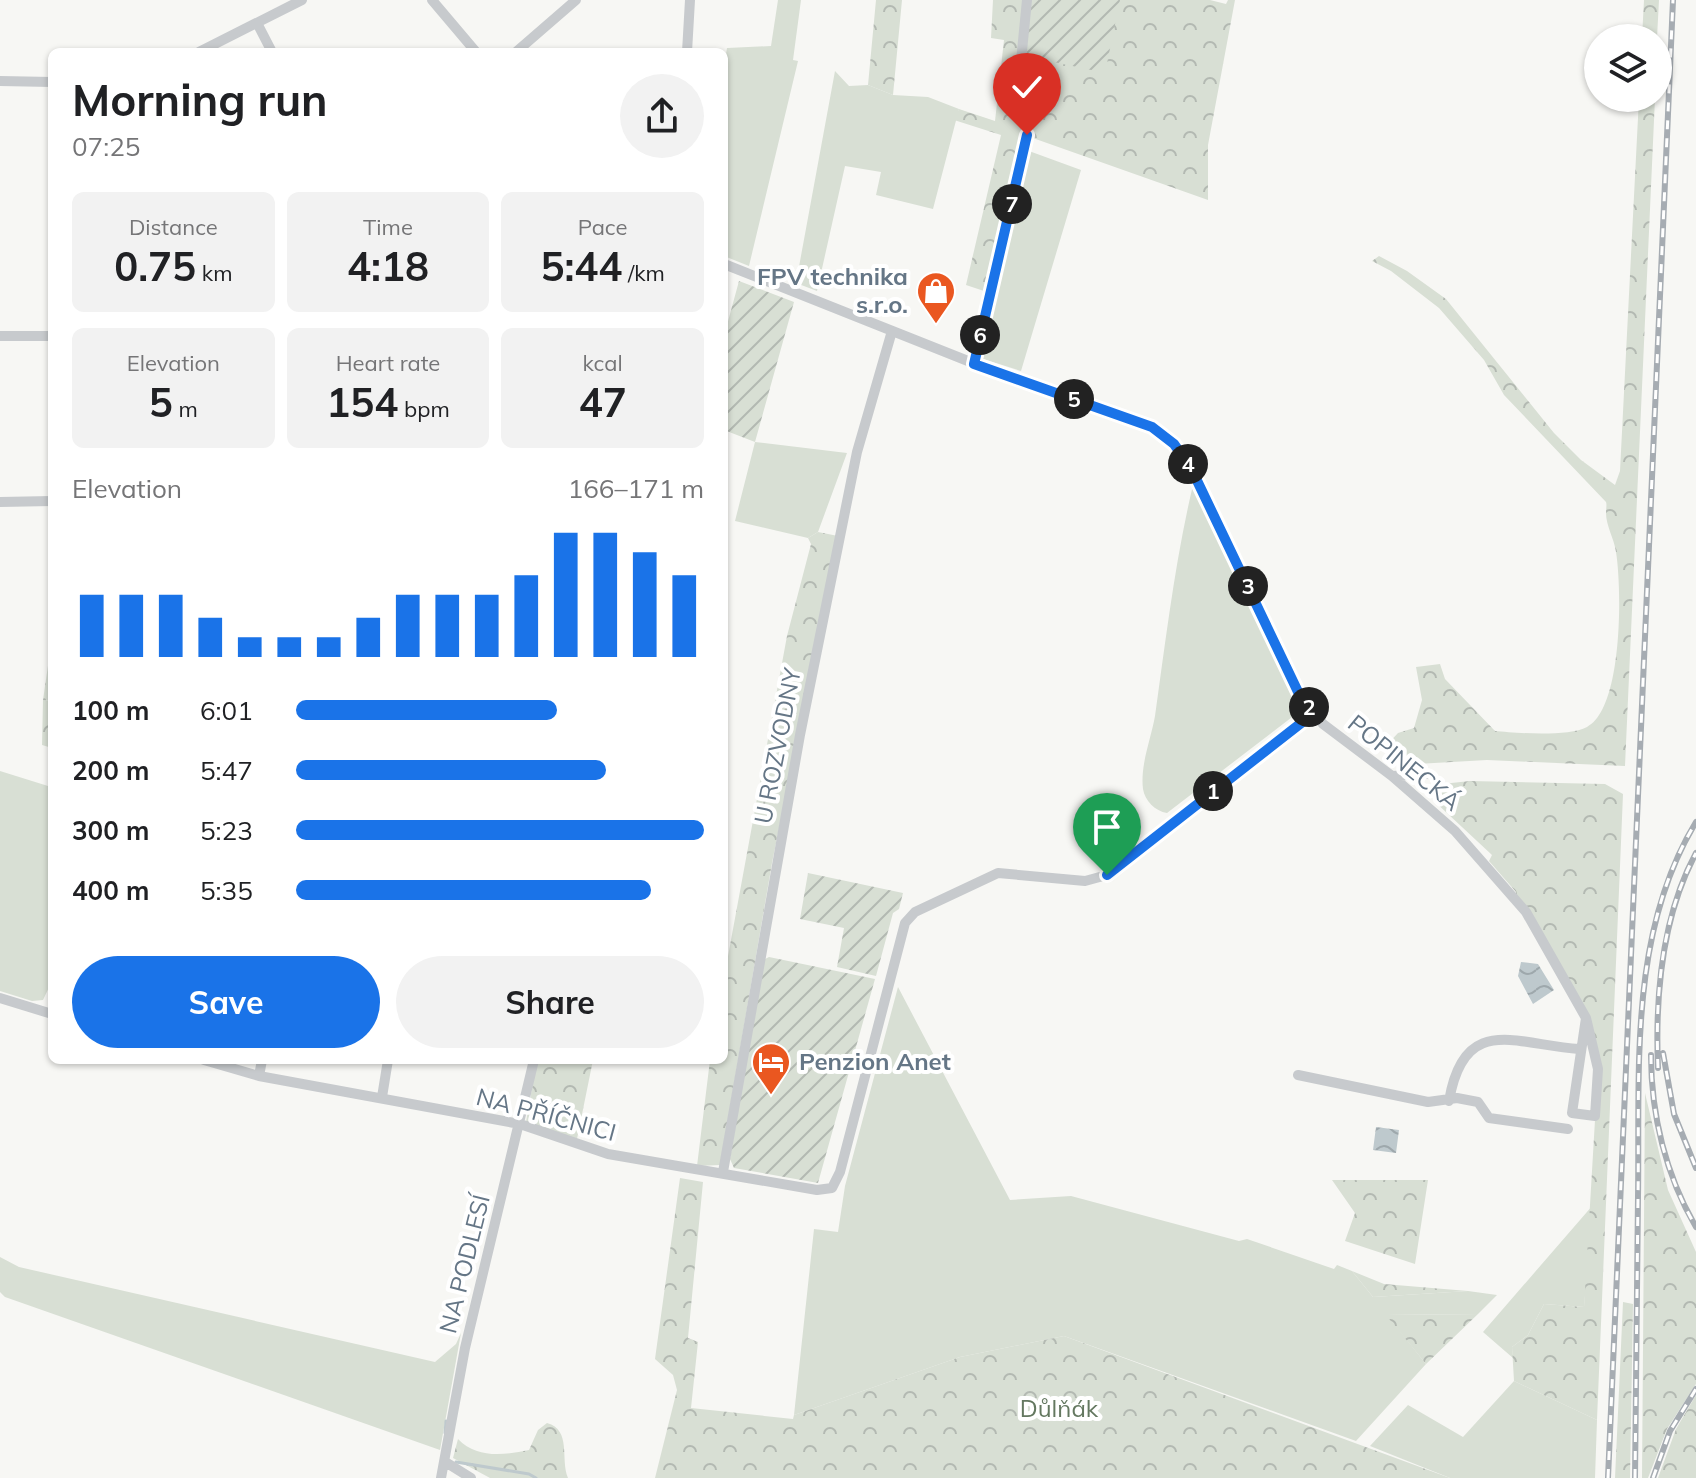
<!DOCTYPE html>
<meta charset="utf-8">
<style>
:root{--surface:#fff;--page:#f2f2f2;--text:#202124;--muted:#757577;--accent:#1a73e8}
body{margin:0;font-family:Mulish,sans-serif;background:var(--page);color:var(--text);height:100vh;display:flex;flex-direction:column;font-size:30px;white-space:nowrap}
*{box-sizing:border-box;margin:0}
p{font-size:26px;color:var(--muted)}
.icon{flex:none;width:44px;height:44px;fill:none;stroke:currentColor;stroke-width:2;stroke-linecap:round;stroke-linejoin:round}
.map{position:relative;flex:1;overflow:hidden}
.side{position:absolute;left:48px;top:48px;width:680px;height:1016px;display:flex;flex-direction:column;background:var(--surface);border-radius:12px;box-shadow:0 2px 6px #0004}
.side>*{flex:none}
.fabs{position:absolute;left:1584px;top:24px;display:grid;gap:16px}
.fabs a{display:grid;place-items:center;width:88px;height:88px;border-radius:50%;background:var(--surface);box-shadow:0 2px 6px #0004;font-size:40px}
.pin{position:absolute;display:grid;place-items:center;width:68px;height:68px;color:#fff;margin:-82px -34px;border-radius:50% 50% 50% 0;rotate:-45deg;box-shadow:0 0 8px #0007}
.pin .icon{rotate:45deg}
.km{position:absolute;width:40px;height:40px;margin:-20px;border-radius:50%;background:#222;color:#fff;font-size:22px;line-height:40px;text-align:center}
.round{display:grid;place-items:center;flex:none;width:84px;height:84px;border-radius:42px;background:var(--page)}
.headline{display:flex;align-items:center;justify-content:space-between;height:136px;padding:0 24px}
h1{font-size:44px;font-weight:700;line-height:60px}
.metrics{display:grid;grid-template-columns:repeat(3,1fr);gap:12px;height:136px;padding:8px 24px}
.metrics div{display:grid;align-content:center;border-radius:12px;background:var(--page);text-align:center}
.metrics b{font-size:40px;font-weight:700}
.metrics small{font-size:22px;font-weight:400}
.metrics p{font-size:22px}
.chart{height:224px;padding:16px 24px}
.chart p{display:flex;justify-content:space-between}
.chart svg{width:100%;height:144px;margin-top:8px;stroke:var(--accent);stroke-width:6}
.action{display:flex;gap:16px;margin-top:auto;padding:16px 24px}
.action a{flex:1;height:92px;border-radius:48px;background:var(--accent);color:#fff;font-size:32px;font-weight:700;line-height:92px;text-align:center}
.action a+a{background:var(--page);color:var(--text)}
ul{padding:0 24px;list-style:none;font-size:26px}
li{display:grid;grid-template-columns:128px 96px 1fr;align-items:center;height:60px}
li i{height:20px;border-radius:10px;background:var(--accent)}
.map>svg:first-child{display:block}
</style>
<div class="map">
<svg width="1696" height="1478" viewBox="0 0 1696 1478">
<defs>
<pattern id="forest-crowns" width="20" height="18" patternUnits="userSpaceOnUse" patternTransform="scale(2)"><rect width="20" height="18" fill="#d8dfd4"/><path d="M2 6a3 3 0 1 1 6 0M12 15a3 3 0 1 1 6 0" fill="none" stroke="#b3b9b2"/></pattern>
<pattern id="park-dots" width="8" height="8" patternUnits="userSpaceOnUse" patternTransform="scale(2)"><rect width="8" height="8" fill="#d8dfd4"/><path d="M2 2h.1M6 6h.1" fill="none" stroke="#b3b9b2" stroke-width="1.8" stroke-linecap="round"/></pattern>
<pattern id="garden-furrows" width="10" height="10" patternUnits="userSpaceOnUse" patternTransform="scale(2)"><rect width="10" height="10" fill="#d8dfd4"/><path d="M-1 1l2-2M0 10L10 0M9 11l2-2" fill="none" stroke="#b3b9b2"/></pattern>
<pattern id="water-waves" width="16" height="10" patternUnits="userSpaceOnUse" patternTransform="scale(2)"><rect width="16" height="10" fill="#bec9cd"/><path d="M0 5q4-4 8 0t8 0" fill="none" stroke="#9ea8ac"/></pattern>
</defs>
<rect width="100%" height="100%" fill="#f7f7f4"/>
<path fill="#d8dfd4" d="M778 0H801L793 60 798 61 749 266 724 256V66L727 48 771 46Z
M835 71 849 86 868 85 893 95 928 97 959 109 933 209 876 195 881 172 845 166 817 291 796 283Z
M1029 151 1081 170 1021 371 980 358Z
M755 442 847 453 818 532 808 538 735 521Z
M1193 485 1300 711 1167 813C1155 811 1145 801 1143 789 1140 765 1151 739 1155 716 1166 638 1175 561 1193 485Z
M0 771 48 786 52 775V981L43 1000 32 1001 0 991Z
M898 987 1010 1200 1071 1196 1239 1241 1247 1239 1334 1269 1337 1265 1352 1271 1373 1297 1468 1291 1497 1295 1478 1314 1387 1315 1426 1364 1356 1441 1064 1336 960 1357 794 1415 814 1229 838 1232 845 1186Z
M1593 1205 1584 1307 1544 1304 1528 1335 1512 1347 1513 1358 1483 1332Z
M0 1257 19 1267 435 1362 456 1344 461 1333 440 1450 5 1297 0 1292Z
M1514 1381 1597 1420 1595 1478H1450L1370 1446 1408 1405 1463 1437Z"/>
<path fill="url(#forest-crowns)" d="M876 0H902L893 95 868 85Z
M993 0H1210L1226 4 1228 0H1235L1208 145V200L1030 137 990 293 966 285 1001 135 954 120 959 109 995 121 1004 40 991 38Z
M1644 0H1659L1657 38H1642Z
M1639 98H1655L1625 766 1487 760 1399 765 1384 748 1398 733 1414 728 1422 700 1416 667 1440 664 1445 679 1495 731C1516 733 1568 737 1587 727 1623 709 1622 589 1616 552 1614 538 1606 526 1606 513 1606 509 1607 505 1606 502L1504 395 1484 360 1439 308 1391 271 1372 261 1379 256 1407 271 1446 299 1554 433 1581 460 1615 485 1620 471Z
M818 532 838 536 772 863 720 1165 697 1166 710 1060H724V978L787 636 811 544 808 538Z
M43 700 52 701V748L42 745Z
M1470 781 1605 784 1623 794 1597 1420 1514 1381 1512 1347 1528 1335 1544 1304 1584 1307 1598 1069 1586 1018 1514 898 1516 892 1489 861 1492 855 1433 800 1442 784Z
M537 1060H593L577 1139 526 1122Z
M1645 1093 1668 1190 1696 1252V1384L1667 1429 1648 1478H1642Z
M680 1178 703 1182 688 1338 698 1342 691 1408 793 1419 794 1415 960 1357 1064 1336 1450 1478H655L677 1390 673 1375 655 1359Z
M1332 1180H1428L1415 1264 1345 1241 1355 1213Z
M1352 1271 1384 1284 1468 1291 1373 1297Z
M1623 1302 1633 1304 1630 1478H1615Z
M1478 1314 1426 1364 1386 1315Z
M1696 1395V1478H1658L1676 1429Z
M547 1423C572 1430 560 1459 568 1478H490L453 1458 458 1439C477 1459 505 1455 529 1450L538 1430Z"/>
<path fill="url(#park-dots)" d="M52 638V701L43 700Z"/>
<path fill="url(#garden-furrows)" d="M1030 0H1120L1105 73 1026 56Z
M739 281 794 302 755 442 724 430V336Z
M808 873 903 893 899 909 893 913 876 976 837 967 844 928 800 919Z
M769 957 875 979 818 1183 734 1168 730 1159 763 960Z"/>
<path fill="url(#water-waves)" d="M1521 962 1538 964 1554 990 1533 1004 1518 976Z
M1376 1127 1399 1130 1396 1153 1373 1150Z"/>
<g fill="none" stroke-linecap="round" stroke-linejoin="round">
<path stroke="#bec9cd" stroke-width="3" d="M445 1433 446 1421
M456 1462 529 1474 536 1478"/>
<path stroke="#c7cacd" stroke-width="10" d="M432 0 476 52
M257 23 272 52
M199 52 302 0
M516 52 576 0
M687 52 690 0
M0 81 52 82
M724 264 978 365 1152 427 1174 444 1191 468 1300 696 1323 724 1392 776 1455 831 1526 912 1586 1018 1598 1069 1595 1116 1572 1113 1586 1018
M0 336H52
M974 364 1027 135 1018 92 1027 0
M0 502 52 501
M1392 776 1426 774
M0 998 52 1014
M204 1060 259 1076 520 1124 608 1154 817 1190 832 1188 840 1172 905 923 915 912 998 873 1085 881 1107 875 1314 713
M1298 1075 1428 1102 1457 1098 1478 1102 1489 1118 1568 1129
M259 1076 262 1060
M382 1097 388 1060
M1449 1101C1464 1012 1517 1045 1579 1049
M723 1172 800 735 857 452 892 331
M447 1463 471 1478
M441 1478 465 1348 534 1060"/>
<g stroke="#a6acb2" stroke-width="6">
<path id="rail" d="M1663 1053 1674 1114 1696 1168
M1651 1055C1651 1115 1666 1176 1696 1227
M1658 1068C1655 996 1661 918 1696 853
M1608 1478 1673 0
M1635 1478C1636 1384 1637 1291 1638 1197 1640 1071 1628 934 1696 822
M1653 1478 1670 1431 1696 1389"/>
</g>
<use href="#rail" stroke="#fff" stroke-width="3" stroke-dasharray="9" stroke-linecap="butt"/>
</g>
<g fill="none" stroke-linecap="round" stroke-linejoin="round">
<g stroke="#fff" stroke-width="16">
<path id="route" d="M1027 135 974 364 1152 427 1174 444 1191 468 1300 696 1314 713 1107 875"/>
</g>
<use href="#route" stroke="#1a73e8" stroke-width="10"/>
</g>
<defs>
<g id="shop-pin" transform="scale(2)"><path d="M0 17L-7.5 6A9.5 9.5 0 1 1 7.5 6Z" fill="#ea5720" stroke="#fff"/><path d="M-5-2.5h2.3a2.7 3.5 0 0 1 5.4 0H5L5.5 6h-11ZM-1.5-2.5h3a1.5 2.3 0 0 0-3 0Z" fill="#fff"/></g>
<g id="hotel-pin" transform="scale(2)"><path d="M0 17L-7.5 6A9.5 9.5 0 1 1 7.5 6Z" fill="#ea5720" stroke="#fff"/><path d="M-6-4.5h1.5V1H6V5H4.5V3h-9V5H-6ZM-4 0a1.8 1.8 0 1 1 3.6 0ZM.5 0V-2.5h3Q6-2.5 6 0Z" fill="#fff"/></g>
</defs>
<g fill-rule="evenodd">
<use href="#shop-pin" x="936" y="291"/>
<use href="#hotel-pin" x="771" y="1062"/>
</g>
<g text-anchor="middle" stroke-width="8" stroke-linejoin="round" paint-order="stroke">
<g font-size="24" font-weight="bold" fill="#657686" stroke="#fff" text-anchor="end">
<text x="908" y="285">FPV technika<tspan x="908" dy="28">s.r.o.</tspan></text>
<text x="799" y="1070" text-anchor="start">Penzion Anet</text>
</g>
<g font-size="24" fill="#657686" stroke="#fff">
<text transform="translate(778 746) rotate(-79)" y="8">U ROZVODNY</text>
<text transform="translate(1404 763) rotate(39)" y="8">POPINECKÁ</text>
<text transform="translate(546 1115) rotate(15)" y="8">NA PŘÍČNICI</text>
<text transform="translate(465 1264) rotate(-76)" y="8">NA PODLESÍ</text>
</g>
<g font-size="24" fill="#647860" stroke="#fff">
<text x="1059" y="1417">Důlňák</text>
</g>
</g>
</svg>
<div class="fabs">
<a><svg class="icon" aria-label="layers" viewBox="0 0 24 24"><path d="M12 4l9 5-9 5-9-5zM3 14l9 5 9-5"/></svg></a>
</div>
<div class="pin" style="left:1107px;top:875px;background:#1e9e55"><svg class="icon" aria-label="arrive" viewBox="0 0 24 24"><path d="M6 21V4h12l-3 4 3 4H6"/></svg></div>
<div class="pin" style="left:1027px;top:135px;background:#d93025"><svg class="icon" aria-label="check" viewBox="0 0 24 24"><path d="M5 12l5 5 9-10"/></svg></div>
<b class="km" style="left:1213px;top:791px">1</b>
<b class="km" style="left:1309px;top:707px">2</b>
<b class="km" style="left:1248px;top:586px">3</b>
<b class="km" style="left:1188px;top:464px">4</b>
<b class="km" style="left:1074px;top:399px">5</b>
<b class="km" style="left:980px;top:335px">6</b>
<b class="km" style="left:1012px;top:204px">7</b>
<section class="side">
<div class="headline"><div><h1>Morning run</h1><p>07:25</p></div><a class="round"><svg class="icon" aria-label="share" viewBox="0 0 24 24"><path d="M12 15V3M7 8l5-5 5 5M5 13v7h14v-7"/></svg></a></div>
<div class="metrics">
<div><p>Distance</p><b>0.75<small> km</small></b></div>
<div><p>Time</p><b>4:18</b></div>
<div><p>Pace</p><b>5:44<small> /km</small></b></div>
</div>
<div class="metrics">
<div><p>Elevation</p><b>5<small> m</small></b></div>
<div><p>Heart rate</p><b>154<small> bpm</small></b></div>
<div><p>kcal</p><b>47</b></div>
</div>
<div class="chart"><p><span>Elevation</span>166–171 m</p>
<svg viewBox="0 0 160 44" preserveAspectRatio="none"><path d="M5 44V25M15 44V25M25 44V25M35 44V32M45 44V38M55 44V38M65 44V38M75 44V32M85 44V25M95 44V25M105 44V25M115 44V19M125 44V6M135 44V6M145 44V12M155 44V19"/></svg>
</div>
<ul>
<li><b>100 m</b>6:01<i style="width:64%"></i></li>
<li><b>200 m</b>5:47<i style="width:76%"></i></li>
<li><b>300 m</b>5:23<i style="width:100%"></i></li>
<li><b>400 m</b>5:35<i style="width:87%"></i></li>
</ul>
<div class="action"><a>Save</a><a>Share</a></div>
</section>
</div>
